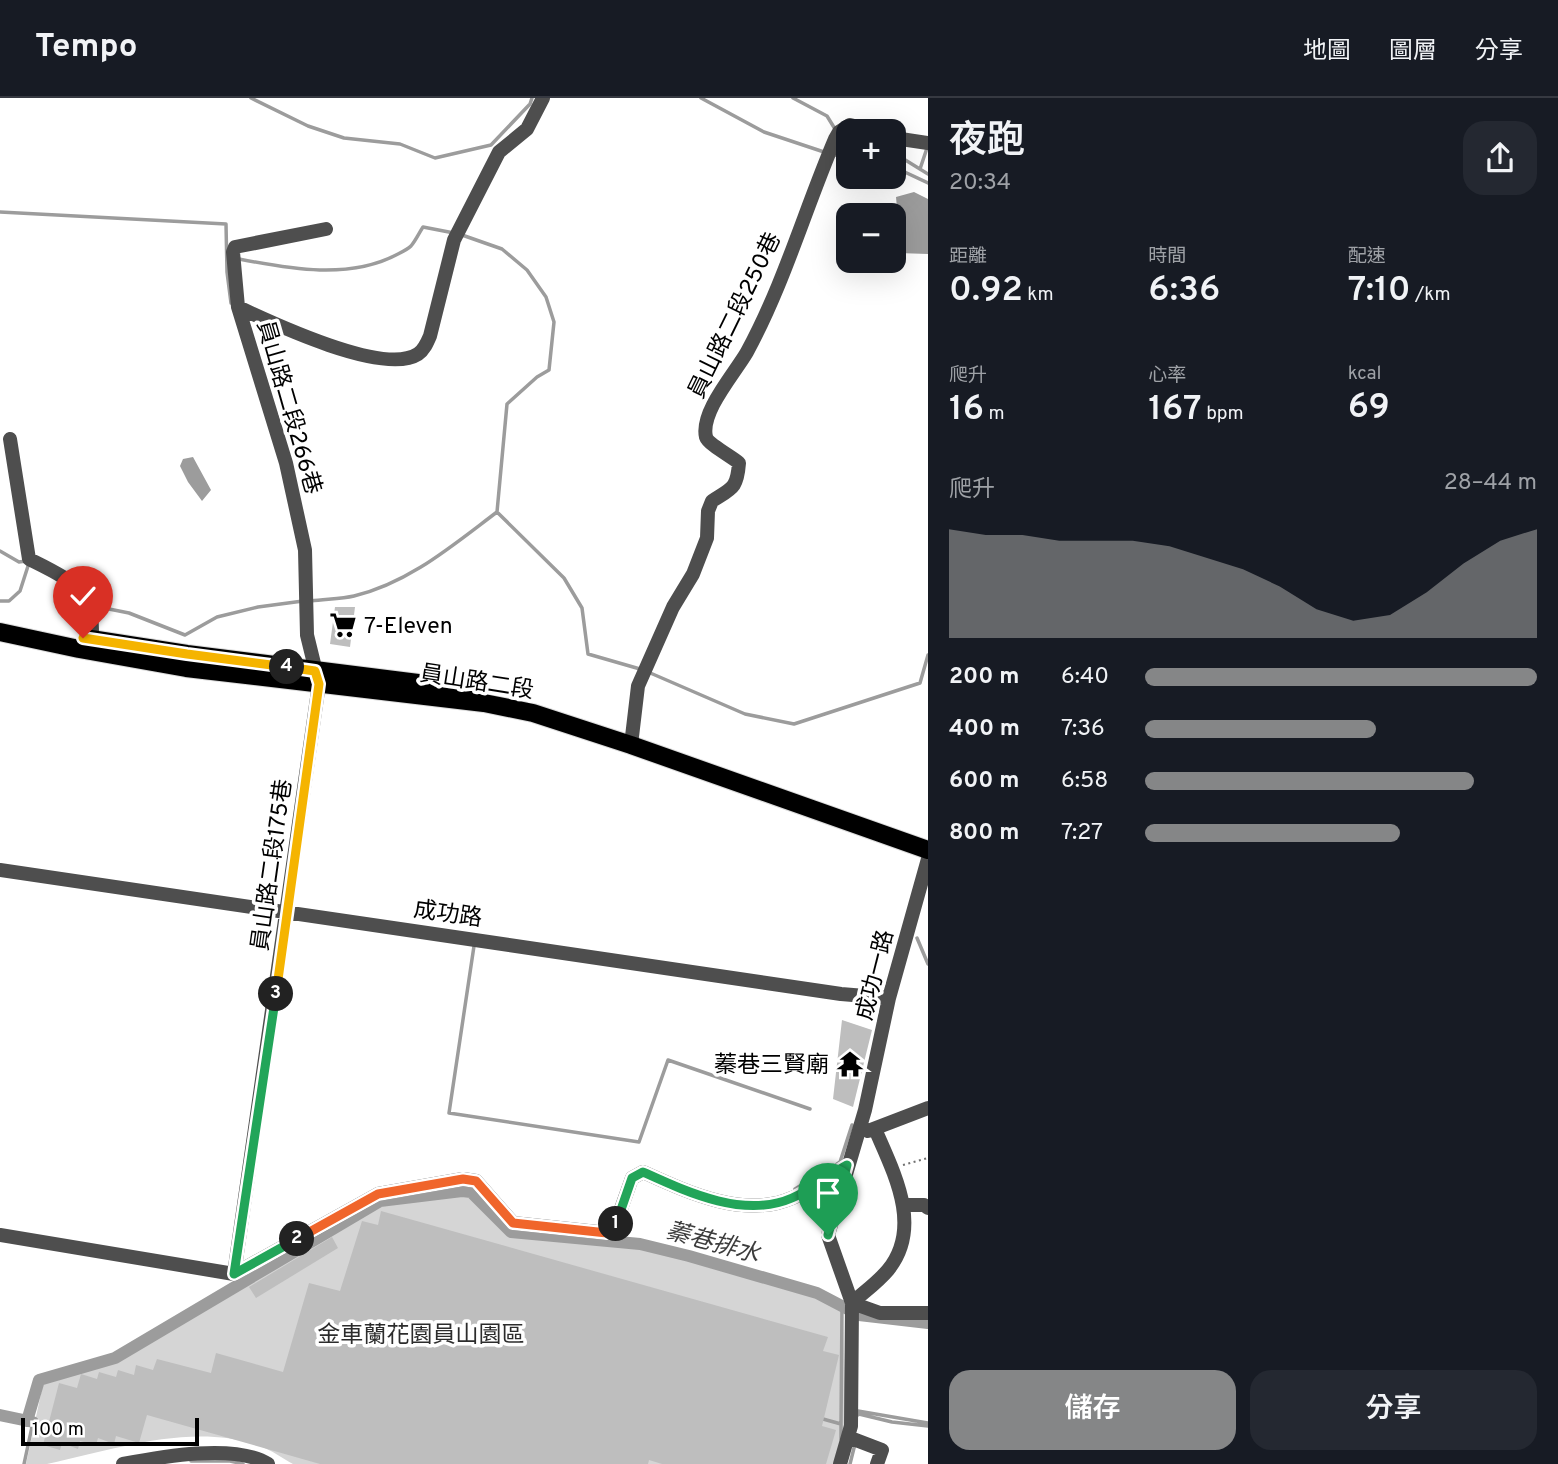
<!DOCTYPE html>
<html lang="zh-TW">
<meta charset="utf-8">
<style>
:root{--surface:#171b24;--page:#242831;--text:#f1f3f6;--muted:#9ea1a6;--line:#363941;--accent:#858687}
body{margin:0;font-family:Overpass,"Noto Sans TC",sans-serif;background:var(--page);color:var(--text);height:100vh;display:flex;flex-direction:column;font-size:26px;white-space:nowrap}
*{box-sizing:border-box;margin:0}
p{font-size:23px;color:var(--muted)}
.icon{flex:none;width:38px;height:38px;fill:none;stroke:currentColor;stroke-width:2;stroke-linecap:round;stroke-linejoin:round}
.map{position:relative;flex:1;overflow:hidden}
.side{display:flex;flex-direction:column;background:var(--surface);width:630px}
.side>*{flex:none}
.tools{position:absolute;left:836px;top:21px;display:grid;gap:14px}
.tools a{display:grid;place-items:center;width:70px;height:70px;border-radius:14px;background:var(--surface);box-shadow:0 7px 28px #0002;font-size:35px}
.scale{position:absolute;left:21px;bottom:18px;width:178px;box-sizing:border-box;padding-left:7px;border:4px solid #000;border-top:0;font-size:19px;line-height:24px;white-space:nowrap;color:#000;-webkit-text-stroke:5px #fff;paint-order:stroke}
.pin{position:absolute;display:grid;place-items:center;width:60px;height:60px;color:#fff;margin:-72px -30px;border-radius:50% 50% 50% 0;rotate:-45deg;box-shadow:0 0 7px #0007}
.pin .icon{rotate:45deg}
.km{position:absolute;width:35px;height:35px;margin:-18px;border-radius:50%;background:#222;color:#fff;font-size:19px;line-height:35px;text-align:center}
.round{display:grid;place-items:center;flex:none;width:74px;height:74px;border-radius:21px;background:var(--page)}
.summary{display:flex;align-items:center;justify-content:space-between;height:119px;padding:0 21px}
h1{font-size:38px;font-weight:600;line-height:52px}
.stats{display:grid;grid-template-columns:repeat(3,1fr);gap:10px;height:119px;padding:7px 21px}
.stats div{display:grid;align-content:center}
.stats b{font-size:35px;font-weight:600}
.stats small{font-size:19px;font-weight:400}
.stats p{font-size:19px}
.chart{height:196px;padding:14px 21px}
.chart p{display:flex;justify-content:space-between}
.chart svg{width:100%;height:126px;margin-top:7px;fill:var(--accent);opacity:.7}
.cta{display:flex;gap:14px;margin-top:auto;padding:14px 21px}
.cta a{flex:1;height:80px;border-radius:21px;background:var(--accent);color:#fff;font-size:28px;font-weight:600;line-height:80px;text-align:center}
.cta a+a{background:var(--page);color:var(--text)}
ul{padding:0 21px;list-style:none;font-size:23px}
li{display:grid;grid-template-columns:112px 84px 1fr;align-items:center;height:52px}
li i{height:18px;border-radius:9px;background:var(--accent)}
header{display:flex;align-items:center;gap:42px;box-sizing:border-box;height:98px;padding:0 35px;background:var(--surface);border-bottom:2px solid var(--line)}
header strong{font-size:33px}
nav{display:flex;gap:38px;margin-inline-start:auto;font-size:24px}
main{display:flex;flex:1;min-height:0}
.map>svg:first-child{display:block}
</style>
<header>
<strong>Tempo</strong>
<nav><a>地圖</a><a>圖層</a><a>分享</a></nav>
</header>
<main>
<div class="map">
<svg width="928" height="1366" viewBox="0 0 928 1366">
<rect width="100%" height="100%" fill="#fff"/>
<path fill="#d5d5d5" d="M468 1097 505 1135 665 1153 814 1194 843 1215 846 1333 833 1366H293C282 1360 271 1352 260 1348 191 1324 115 1352 47 1366H26L43 1286 121 1261 240 1188 383 1107Z"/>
<path fill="#9c9c9c" d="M914 94 928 101V156L898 155 894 153V117H892L897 110 896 99Z
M193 359 211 392 202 403 188 384 180 368 183 361Z"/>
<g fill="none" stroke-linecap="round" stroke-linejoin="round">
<path stroke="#9c9c9c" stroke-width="3.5" d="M251 0 308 28 344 40 400 46 435 60 491 47 530 6 532 0
M701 0 764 34 827 55
M793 0 827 18 835 31
M841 37 849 40
M894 55 928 76
M834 57 849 59
M894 69 928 85
M920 71 927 50
M0 114 226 126 227 174 231 205
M462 137 502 151 527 172 546 199 554 224 549 272 537 279 507 306 497 414
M239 161C290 171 350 182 398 156 402 154 408 151 411 148 416 142 419 135 423 129L454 135
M0 453 19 464 26 463
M0 503H9L20 493 29 465
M311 503C325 501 341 501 354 498 409 485 453 447 497 414L564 480 582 510 588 556 640 571
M94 508 129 515 185 537 217 519 258 509 303 503
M648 574 745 616 794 626 920 585 928 557
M917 840 928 866
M474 848 449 1015 639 1044 668 962 810 1011
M837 1066 840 1064 852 1027
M795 1091 824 1073
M859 1316 892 1324 928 1328
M858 1317V1313L928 1325
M823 1321 841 1326 842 1209
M841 1326V1341
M191 1363H230L243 1366
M24 1366 33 1324
M850 1366 855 1346"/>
<path stroke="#9c9c9c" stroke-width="12" d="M0 1317 33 1324
M27 1323 39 1282 115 1260 380 1103 462 1093 471 1094 511 1134 640 1146 689 1158 817 1195 859 1217 928 1225"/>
</g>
<path fill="#bebebe" d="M335 509H355L350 549 330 546Z
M842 922 872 932 853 1009 833 1001Z
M381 1113 828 1239 823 1253 839 1257 822 1328 836 1332 826 1366H662L649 1362 648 1366H320L147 1317 139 1345 116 1338 114 1346 98 1340 96 1347 80 1343 78 1351 62 1345 60 1352 43 1347 59 1285 77 1290 81 1276 97 1281 99 1274 116 1279 118 1272 134 1277 136 1267 153 1272 157 1261 211 1275 216 1255 283 1274 309 1185 340 1193 362 1123 378 1127Z
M332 1139 338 1150 256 1200 249 1189Z"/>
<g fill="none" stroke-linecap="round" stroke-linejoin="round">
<g stroke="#dbdbdb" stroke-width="20">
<path id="major" d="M0 534 79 551 186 570 484 605 533 615 631 647 928 752
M91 541 187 556 466 591"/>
</g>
<path stroke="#707070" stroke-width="2" stroke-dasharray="2 3.5" stroke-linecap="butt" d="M903 1067 928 1060"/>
<path stroke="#4e4e4e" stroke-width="14" d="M894 40 928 45
M238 209C272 225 384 278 418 256 424 252 427 245 430 238L454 142 499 54 527 31 543 0
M10 341 29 461C45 469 80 485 88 502 92 511 93 541 91 551
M631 647 638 588 673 509 693 476 707 440 708 413 712 403C732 390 737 391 739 365 732 359 708 346 706 339 700 314 735 275 747 254 784 186 805 111 835 41L839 34 850 27 875 33
M0 772 841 896 889 900
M875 1031C894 1075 923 1129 888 1172 878 1184 864 1194 852 1205L880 1215H928
M868 1033 928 1010
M903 1107H924L928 1110
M0 1137 234 1176
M234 1176 319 586 307 537 305 452 286 365 238 209 233 154 235 149 326 131
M234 1176 378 1096 463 1081 476 1083 513 1125 607 1135 616 1125 632 1080 643 1074C687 1094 744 1121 792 1100 811 1092 830 1077 847 1067
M848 1339 882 1352 877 1366
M123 1366C160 1359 235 1345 268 1366
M840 1366 851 1328 852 1205 828 1137 865 1012 889 900 928 761"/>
<use href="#major" stroke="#000" stroke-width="18"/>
</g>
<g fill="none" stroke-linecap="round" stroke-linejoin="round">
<g stroke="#fff" stroke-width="14">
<path id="split-1" d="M616 1126 632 1080 643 1074C687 1094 744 1121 792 1100 811 1092 829 1077 847 1067L828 1137"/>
</g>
<g stroke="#fff" stroke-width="14">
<path id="split-2" d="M297 1141 378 1096 463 1081 476 1083 513 1125 607 1135 616 1126"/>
</g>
<g stroke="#fff" stroke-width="14">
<path id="split-3" d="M276 896 234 1176 297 1141"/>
</g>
<g stroke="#fff" stroke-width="14">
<path id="split-4" d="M276 896 319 586 315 573 287 569"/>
</g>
<g stroke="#fff" stroke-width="14">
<path id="split-5" d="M83 540 187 556 287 569"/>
</g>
<use href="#split-1" stroke="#22a559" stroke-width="9"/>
<use href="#split-2" stroke="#f0652b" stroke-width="9"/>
<use href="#split-3" stroke="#22a559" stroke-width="9"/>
<use href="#split-4" stroke="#f5b400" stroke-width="9"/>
<use href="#split-5" stroke="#f5b400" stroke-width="9"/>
</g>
<defs>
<g id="supermarket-bare" transform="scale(2.1)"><path d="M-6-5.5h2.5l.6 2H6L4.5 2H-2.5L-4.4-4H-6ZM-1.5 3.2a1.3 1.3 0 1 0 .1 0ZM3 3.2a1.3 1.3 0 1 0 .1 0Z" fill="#000" stroke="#fff" stroke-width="2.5" paint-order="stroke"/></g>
<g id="temple-bare" transform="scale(2.1)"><path d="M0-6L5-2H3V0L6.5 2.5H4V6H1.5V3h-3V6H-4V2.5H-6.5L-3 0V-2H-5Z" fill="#000" stroke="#fff" stroke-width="2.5" paint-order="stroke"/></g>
</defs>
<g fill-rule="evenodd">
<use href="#supermarket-bare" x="343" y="527"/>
<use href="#temple-bare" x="850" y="966"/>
</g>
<g text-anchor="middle" stroke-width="7" stroke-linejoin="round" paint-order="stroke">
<g font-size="23" fill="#000" stroke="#fff">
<text transform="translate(734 217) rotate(-64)" y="8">員山路二段250巷</text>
<text transform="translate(290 309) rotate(74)" y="8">員山路二段266巷</text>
<text transform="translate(477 583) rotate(9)" y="8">員山路二段</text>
<text transform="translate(271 767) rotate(-82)" y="8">員山路二段175巷</text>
<text transform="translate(448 815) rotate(8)" y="8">成功路</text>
<text transform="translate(874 877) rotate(-76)" y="8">成功一路</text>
</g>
<g font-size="23" fill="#000" stroke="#fff" text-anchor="start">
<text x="364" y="535">7-Eleven</text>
<text x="829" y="974" text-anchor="end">蓁巷三賢廟</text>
</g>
<g font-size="23" fill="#2c2c2c" stroke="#fff">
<text x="421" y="1244">金車蘭花園員山園區</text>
</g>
<g font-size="24" font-style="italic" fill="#3d3d3d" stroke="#fff">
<text transform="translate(713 1144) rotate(15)" y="8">蓁巷排水</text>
</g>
</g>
</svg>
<div class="tools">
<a>+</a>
<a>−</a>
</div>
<div class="scale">100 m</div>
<div class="pin" style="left:828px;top:1137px;background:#1e9e55"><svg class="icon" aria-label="arrive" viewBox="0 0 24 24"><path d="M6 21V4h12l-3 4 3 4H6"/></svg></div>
<div class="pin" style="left:83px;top:540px;background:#d93025"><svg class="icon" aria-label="check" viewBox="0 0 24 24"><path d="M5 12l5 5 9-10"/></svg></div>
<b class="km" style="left:616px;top:1126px">1</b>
<b class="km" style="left:297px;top:1141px">2</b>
<b class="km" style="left:276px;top:896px">3</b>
<b class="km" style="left:287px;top:569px">4</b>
</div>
<section class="side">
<div class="summary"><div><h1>夜跑</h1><p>20:34</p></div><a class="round"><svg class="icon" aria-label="share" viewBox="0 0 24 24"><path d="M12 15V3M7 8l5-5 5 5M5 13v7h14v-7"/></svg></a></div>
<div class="stats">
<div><p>距離</p><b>0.92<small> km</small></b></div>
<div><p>時間</p><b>6:36</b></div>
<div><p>配速</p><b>7:10<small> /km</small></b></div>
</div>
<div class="stats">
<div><p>爬升</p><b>16<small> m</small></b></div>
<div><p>心率</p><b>167<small> bpm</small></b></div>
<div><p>kcal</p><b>69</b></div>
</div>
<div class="chart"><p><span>爬升</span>28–44 m</p>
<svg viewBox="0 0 160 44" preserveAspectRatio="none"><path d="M0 44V6L10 8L20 8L30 10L40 10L50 10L60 12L70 16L80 20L90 26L100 34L110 38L120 36L130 28L140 18L150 10L160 6V44z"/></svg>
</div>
<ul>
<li><b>200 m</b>6:40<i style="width:100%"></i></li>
<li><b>400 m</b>7:36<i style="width:59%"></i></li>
<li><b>600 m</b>6:58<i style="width:84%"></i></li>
<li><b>800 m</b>7:27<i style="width:65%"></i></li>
</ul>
<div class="cta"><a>儲存</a><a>分享</a></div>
</section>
</main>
